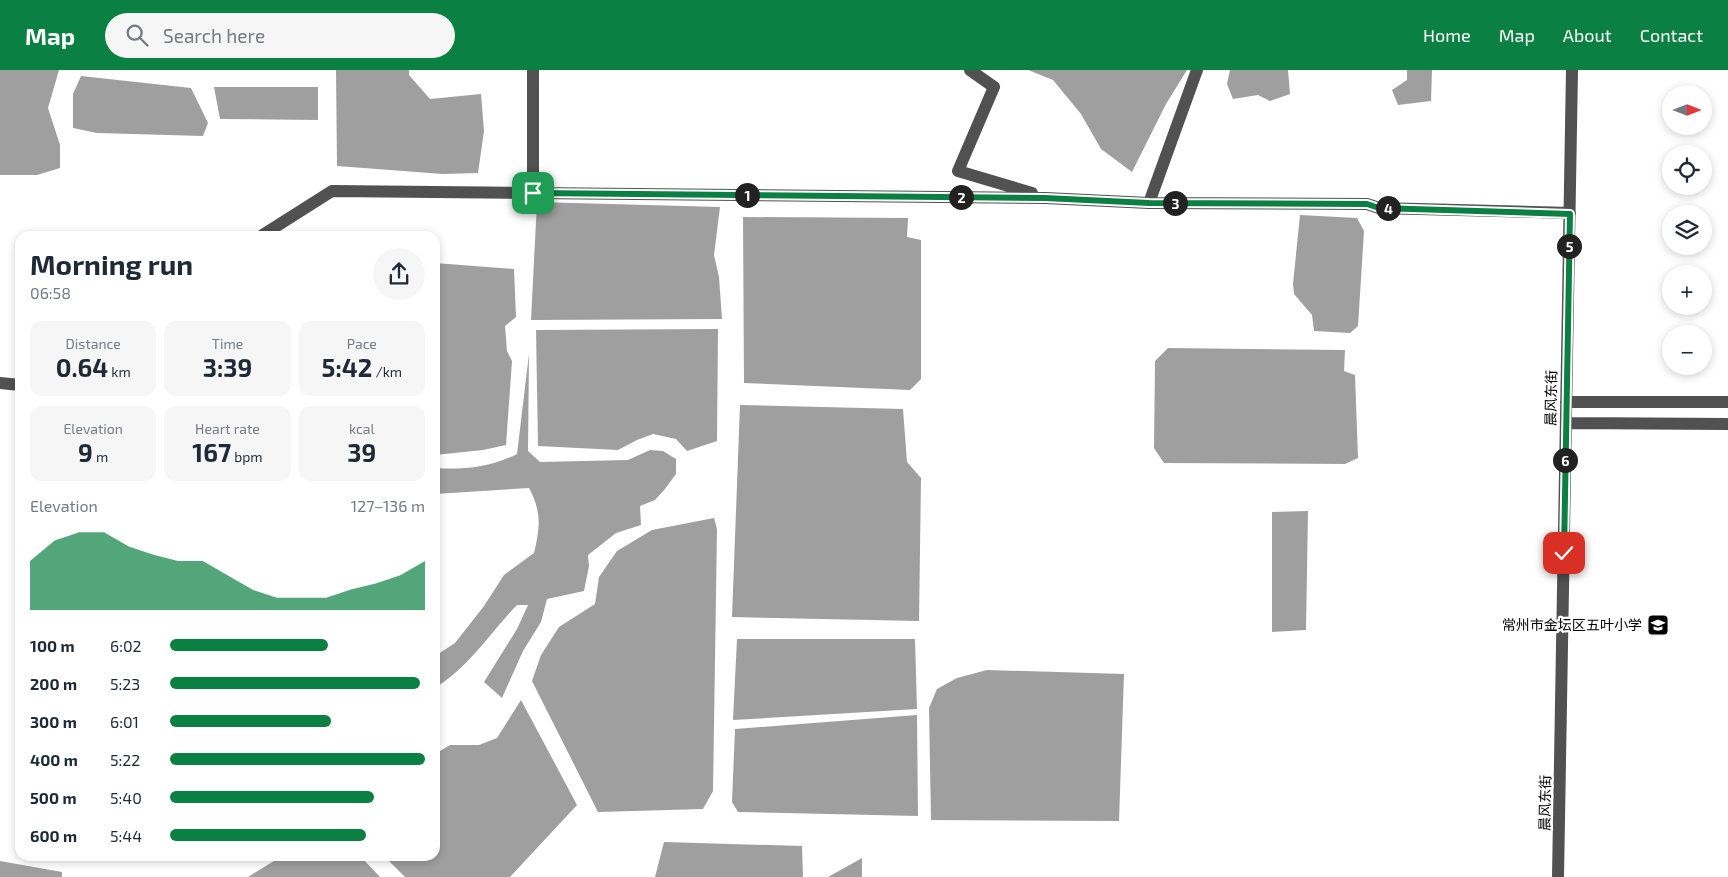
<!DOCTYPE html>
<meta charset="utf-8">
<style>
:root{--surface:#fff;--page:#f6f6f7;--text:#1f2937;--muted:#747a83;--accent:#0b8043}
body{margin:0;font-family:"Exo 2","Noto Sans SC",sans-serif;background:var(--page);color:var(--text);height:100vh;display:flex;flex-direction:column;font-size:19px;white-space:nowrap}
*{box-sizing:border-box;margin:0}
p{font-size:16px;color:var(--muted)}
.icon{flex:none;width:28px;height:28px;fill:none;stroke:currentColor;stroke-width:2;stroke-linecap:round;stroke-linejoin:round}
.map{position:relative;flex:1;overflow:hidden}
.sheet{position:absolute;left:15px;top:161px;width:425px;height:630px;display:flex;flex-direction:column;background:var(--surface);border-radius:15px;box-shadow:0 2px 8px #0003}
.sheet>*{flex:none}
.needle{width:32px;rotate:90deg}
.fabs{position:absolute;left:1662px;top:15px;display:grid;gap:10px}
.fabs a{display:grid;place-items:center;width:50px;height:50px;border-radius:50%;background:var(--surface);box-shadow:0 2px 8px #0003;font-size:25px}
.pin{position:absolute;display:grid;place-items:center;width:42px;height:42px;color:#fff;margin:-21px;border-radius:10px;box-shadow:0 2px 8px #0006}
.km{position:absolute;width:25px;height:25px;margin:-12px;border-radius:50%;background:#222;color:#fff;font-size:14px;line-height:25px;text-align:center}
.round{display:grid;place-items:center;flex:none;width:52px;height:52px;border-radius:26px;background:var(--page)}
.head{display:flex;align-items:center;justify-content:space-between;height:85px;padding:0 15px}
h1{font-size:28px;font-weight:700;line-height:38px}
.metrics{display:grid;grid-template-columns:repeat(3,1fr);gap:8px;height:85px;padding:5px 15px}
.metrics div{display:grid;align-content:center;border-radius:12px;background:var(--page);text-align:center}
.metrics b{font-size:25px;font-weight:700}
.metrics small{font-size:14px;font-weight:400}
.metrics p{font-size:14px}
.chart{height:140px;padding:10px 15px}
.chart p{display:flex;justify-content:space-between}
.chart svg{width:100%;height:90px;margin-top:5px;fill:var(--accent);opacity:.7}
ul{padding:0 15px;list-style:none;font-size:16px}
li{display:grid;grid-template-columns:80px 60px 1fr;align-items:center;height:38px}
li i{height:12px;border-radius:6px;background:var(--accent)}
header{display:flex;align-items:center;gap:30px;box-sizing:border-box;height:70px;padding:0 25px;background:var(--accent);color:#fff}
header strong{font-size:24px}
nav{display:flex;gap:28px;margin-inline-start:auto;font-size:18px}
.search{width:350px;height:45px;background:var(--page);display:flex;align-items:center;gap:12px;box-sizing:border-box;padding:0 18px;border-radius:28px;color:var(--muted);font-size:19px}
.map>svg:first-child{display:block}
</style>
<header>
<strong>Map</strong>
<div class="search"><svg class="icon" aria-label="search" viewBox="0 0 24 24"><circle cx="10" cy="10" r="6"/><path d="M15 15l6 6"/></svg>Search here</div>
<nav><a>Home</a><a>Map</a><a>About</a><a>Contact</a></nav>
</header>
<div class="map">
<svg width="1728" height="807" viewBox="0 0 1728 807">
<rect width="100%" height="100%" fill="#fff"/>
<path fill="#9f9f9f" d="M0 0H59L48 38 60 75V98L37 105H0Z
M336 0H409V5L430 29 481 24 484 61 478 103 443 104 337 96Z
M1028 0H1187L1166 34 1132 102 1101 79 1081 44 1053 10Z
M1230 0H1288L1290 24 1270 31 1258 25 1233 29 1227 14Z
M1407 0H1432L1431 31 1398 35 1392 20 1407 10Z
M81 6 191 18 208 53 203 66 97 63 73 58V24Z
M214 17H318V50L220 49Z
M537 132 720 137 714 185 719 207 722 249 531 250Z
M1300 145 1357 148 1364 161 1358 256 1350 263 1314 261 1312 245 1294 224 1293 214Z
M743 147 908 148 907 167 921 170V309L910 320 744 313Z
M435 193 514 199 516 247 505 256 507 281 512 291 506 375 483 380 435 385Z
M718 259 717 371 687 381 676 369 653 364 637 370 618 380 538 376 536 260Z
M1168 278 1345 280 1344 301 1355 305 1358 388 1345 394 1164 393 1154 378 1155 291Z
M529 284 528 381 540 392 628 390 650 380 663 381 676 389V404L665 419 655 430 640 436 641 455 616 463 588 485 589 496 584 521 547 529 541 552 523 581 502 628 484 612 517 559 528 535H517C490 563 469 597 435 618V586L455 573 484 536 504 505 534 483C540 458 542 442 529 418L435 424V398C464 400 491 397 517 384Z
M740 335 903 339 907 392 921 408 919 551 732 547Z
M1308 441 1306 560 1272 562V442Z
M714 448 717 459 713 721 703 739 598 742 532 611 541 585 559 557 595 534 599 507 617 481 652 460Z
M737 569H915L917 639 733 650Z
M987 600 1124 604 1119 751 931 750 929 638 937 619 957 608Z
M521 630 577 735 510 807H405L384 786H435V684L450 675H479L497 668Z
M917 645 918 746 738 742 732 732 735 659Z
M664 772 802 776 803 807H655Z
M282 786H360L380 807H248Z
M862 788V807H828Z
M0 791 62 802V807H0Z"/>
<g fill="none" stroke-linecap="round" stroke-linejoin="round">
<path stroke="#515151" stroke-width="12" d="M970 0 994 17 958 101 1032 123
M533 123V0
M1149 133 1197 0
M261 166 332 121 1045 128 1149 133 1367 134 1379 138 1570 143
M0 313 20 315
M1566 332H1728
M1566 353 1728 354
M1558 807 1572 0"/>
</g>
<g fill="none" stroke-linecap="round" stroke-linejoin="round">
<g stroke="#fff" stroke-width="10">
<path id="route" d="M533 123 1045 128 1149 133 1367 134 1379 138 1570 144 1564 483"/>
</g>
<use href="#route" stroke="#0b8043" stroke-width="6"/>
</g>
<defs>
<g id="school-square" transform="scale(1.125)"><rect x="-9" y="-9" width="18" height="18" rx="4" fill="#000" stroke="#fff"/><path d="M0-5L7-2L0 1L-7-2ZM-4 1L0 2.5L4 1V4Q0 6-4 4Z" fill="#fff"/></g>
</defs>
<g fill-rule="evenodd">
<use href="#school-square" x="1658" y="555"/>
</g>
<g text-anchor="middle" stroke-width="4.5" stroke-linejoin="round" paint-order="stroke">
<g font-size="14" fill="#000" stroke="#fff">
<text transform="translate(1551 328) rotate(-89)" y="5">晨风东街</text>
<text transform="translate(1545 733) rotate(-89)" y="5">晨风东街</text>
</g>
<g font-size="14" fill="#000" stroke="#fff" text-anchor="end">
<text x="1642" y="560">常州市金坛区五叶小学</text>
</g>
</g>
</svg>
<div class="fabs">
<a><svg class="needle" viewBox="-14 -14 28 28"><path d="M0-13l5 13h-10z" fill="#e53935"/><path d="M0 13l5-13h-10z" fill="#747a83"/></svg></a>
<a><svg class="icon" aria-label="locate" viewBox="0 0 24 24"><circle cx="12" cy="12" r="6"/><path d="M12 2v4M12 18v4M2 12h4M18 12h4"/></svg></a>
<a><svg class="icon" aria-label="layers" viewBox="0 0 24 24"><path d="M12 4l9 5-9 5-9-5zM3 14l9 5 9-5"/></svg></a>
<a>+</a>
<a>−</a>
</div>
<div class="pin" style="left:533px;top:123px;background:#1e9e55"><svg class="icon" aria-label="arrive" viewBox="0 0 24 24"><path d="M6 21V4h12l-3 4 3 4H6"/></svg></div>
<div class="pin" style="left:1564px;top:483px;background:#d93025"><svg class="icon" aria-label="check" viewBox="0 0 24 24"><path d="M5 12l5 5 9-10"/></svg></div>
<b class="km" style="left:747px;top:125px">1</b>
<b class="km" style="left:961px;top:127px">2</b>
<b class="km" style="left:1175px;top:133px">3</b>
<b class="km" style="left:1388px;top:138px">4</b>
<b class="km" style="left:1569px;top:176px">5</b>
<b class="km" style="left:1565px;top:390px">6</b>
<section class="sheet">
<div class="head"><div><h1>Morning run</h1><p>06:58</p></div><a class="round"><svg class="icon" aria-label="share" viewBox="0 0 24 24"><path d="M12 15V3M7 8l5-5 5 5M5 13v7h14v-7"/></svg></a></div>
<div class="metrics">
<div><p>Distance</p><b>0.64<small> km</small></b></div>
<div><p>Time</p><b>3:39</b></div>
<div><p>Pace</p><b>5:42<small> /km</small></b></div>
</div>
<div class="metrics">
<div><p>Elevation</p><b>9<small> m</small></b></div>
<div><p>Heart rate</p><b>167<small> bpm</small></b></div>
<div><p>kcal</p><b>39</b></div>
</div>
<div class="chart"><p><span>Elevation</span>127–136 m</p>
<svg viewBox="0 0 160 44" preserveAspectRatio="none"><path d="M0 44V20L10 10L20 6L30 6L40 13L50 17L60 20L70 20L80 27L90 34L100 38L110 38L120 38L130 34L140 31L150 27L160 20V44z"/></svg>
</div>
<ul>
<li><b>100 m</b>6:02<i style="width:62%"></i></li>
<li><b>200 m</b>5:23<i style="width:98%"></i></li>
<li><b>300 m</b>6:01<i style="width:63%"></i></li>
<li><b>400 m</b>5:22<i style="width:100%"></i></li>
<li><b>500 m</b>5:40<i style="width:80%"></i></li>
<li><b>600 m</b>5:44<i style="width:77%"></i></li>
</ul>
</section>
</div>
